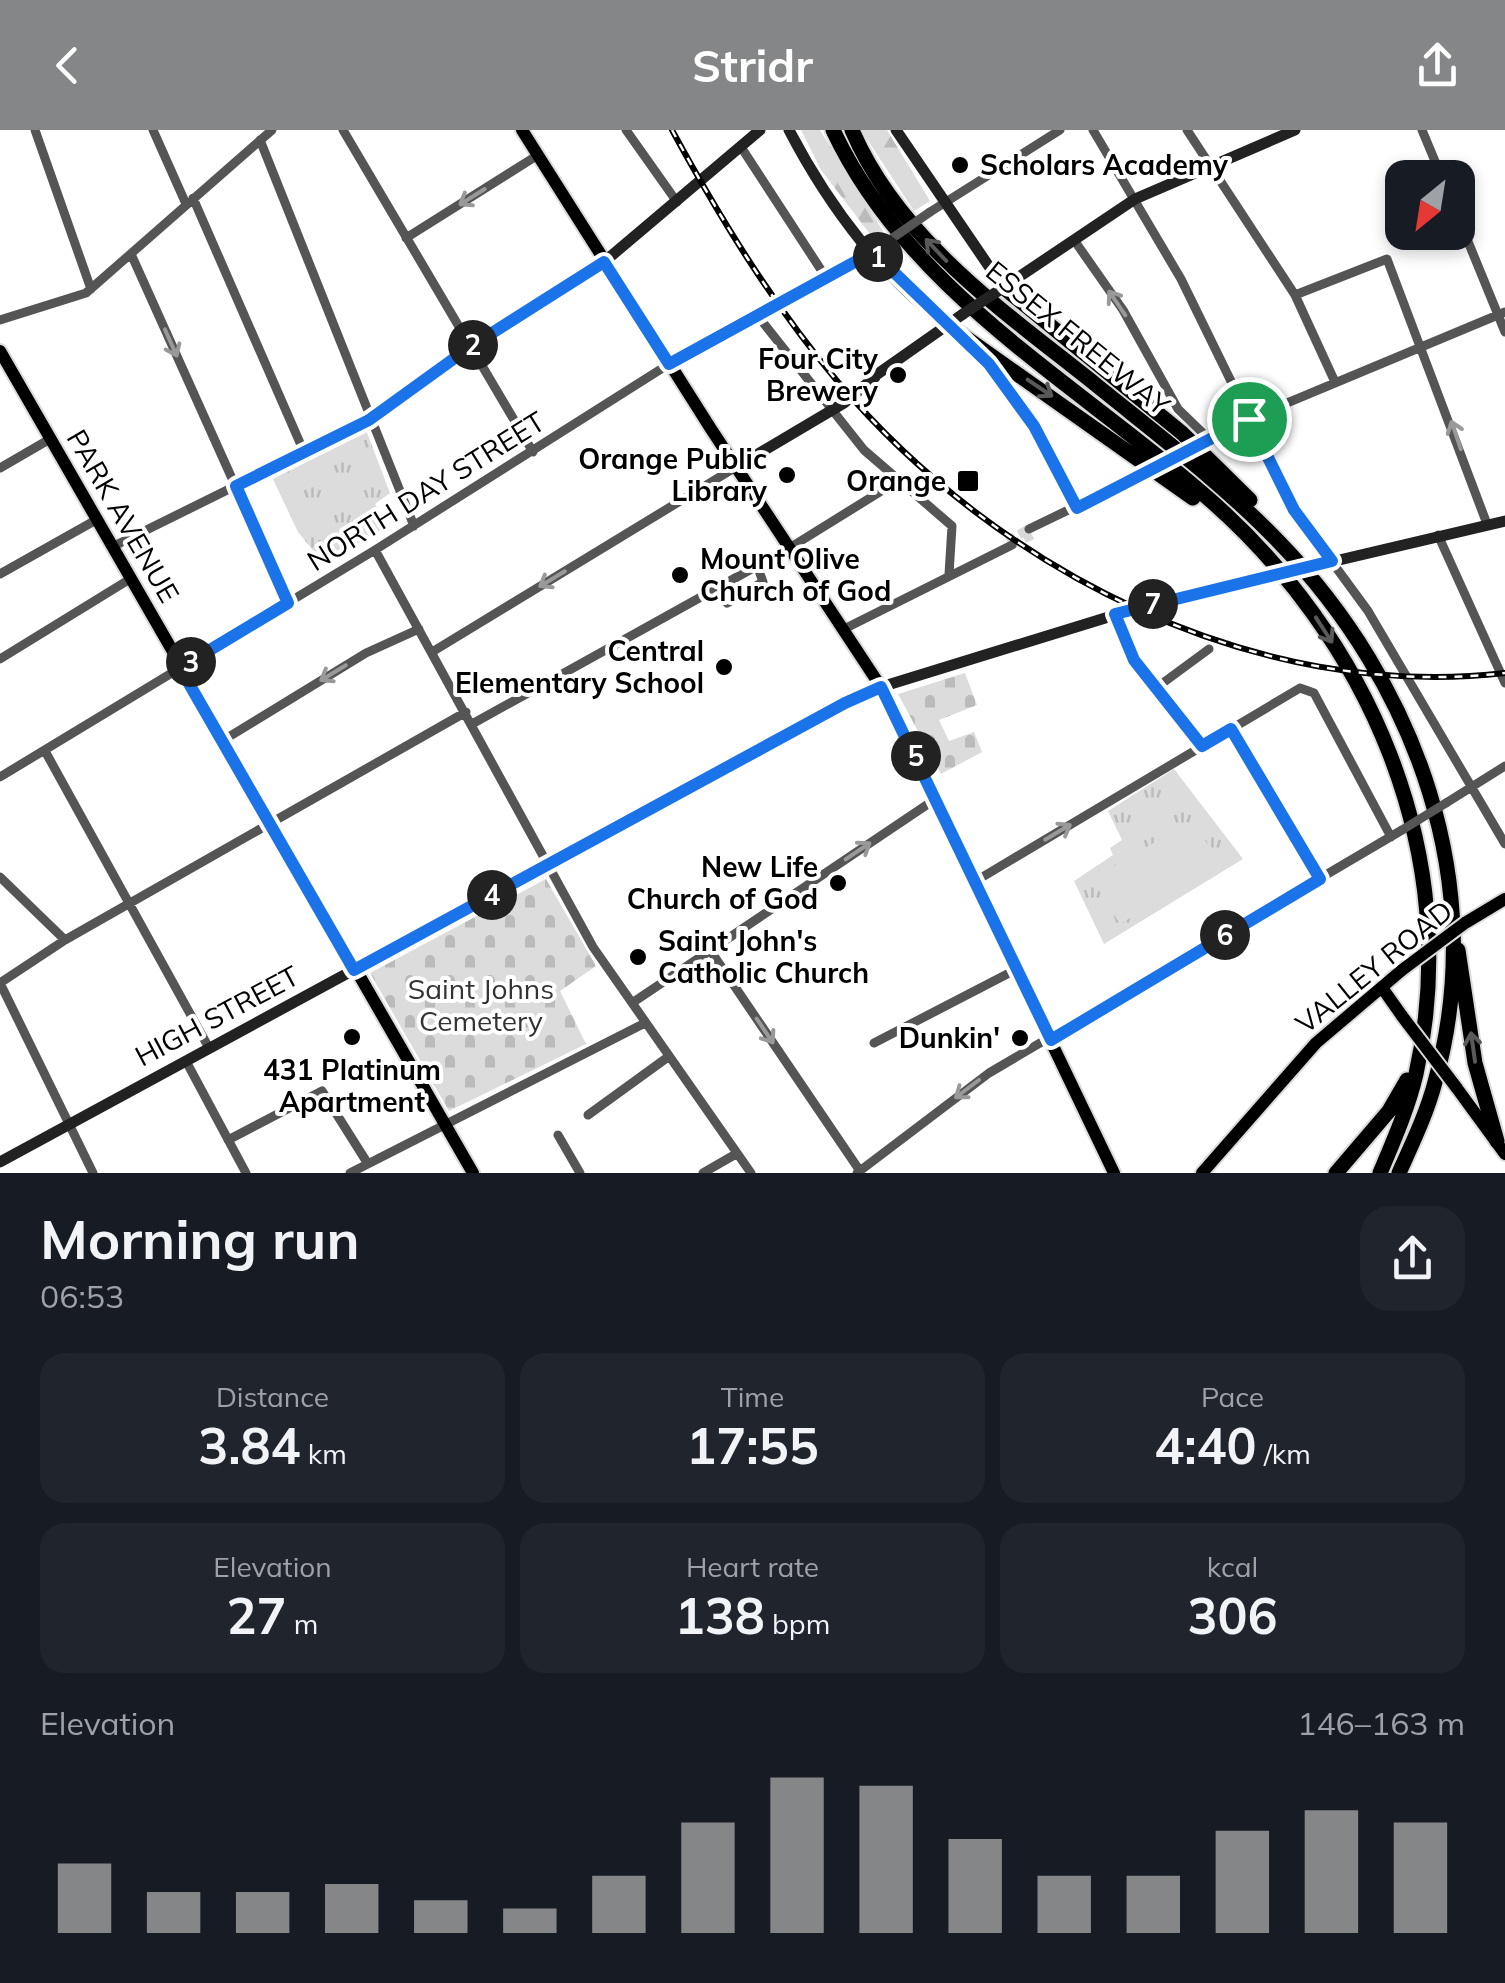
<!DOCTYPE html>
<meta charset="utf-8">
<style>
:root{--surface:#171b24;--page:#20242c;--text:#f1f3f6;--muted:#9ea1a6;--accent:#858687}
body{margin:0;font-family:Mulish,sans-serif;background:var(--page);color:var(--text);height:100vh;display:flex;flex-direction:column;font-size:38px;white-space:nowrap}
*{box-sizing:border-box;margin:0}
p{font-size:32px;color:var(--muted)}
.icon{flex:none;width:55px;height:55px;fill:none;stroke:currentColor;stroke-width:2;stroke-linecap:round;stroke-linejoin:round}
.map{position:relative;height:1043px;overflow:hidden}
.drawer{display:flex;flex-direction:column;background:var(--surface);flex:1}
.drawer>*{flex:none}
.needle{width:65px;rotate:210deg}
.fabs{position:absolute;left:1385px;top:30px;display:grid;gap:20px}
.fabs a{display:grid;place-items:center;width:90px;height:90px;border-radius:20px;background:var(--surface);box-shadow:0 5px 15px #0003;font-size:50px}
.pin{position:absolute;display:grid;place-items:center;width:85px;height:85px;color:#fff;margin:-42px;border:5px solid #fff;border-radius:50%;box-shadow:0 2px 10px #0007}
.km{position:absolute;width:50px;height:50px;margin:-25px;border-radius:50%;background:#222;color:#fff;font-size:28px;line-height:50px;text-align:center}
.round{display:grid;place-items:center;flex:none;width:105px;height:105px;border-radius:30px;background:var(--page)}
.head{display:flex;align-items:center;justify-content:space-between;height:170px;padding:0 40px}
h1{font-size:55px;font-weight:700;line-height:75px}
.figures{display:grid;grid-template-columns:repeat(3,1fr);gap:15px;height:170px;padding:10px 40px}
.figures div{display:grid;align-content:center;border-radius:25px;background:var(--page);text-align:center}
.figures b{font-size:50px;font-weight:700}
.figures small{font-size:28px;font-weight:400}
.figures p{font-size:28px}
.chart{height:280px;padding:20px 40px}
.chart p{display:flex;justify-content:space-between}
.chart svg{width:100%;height:180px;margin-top:10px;stroke:var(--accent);stroke-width:6}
header{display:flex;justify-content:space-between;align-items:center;height:130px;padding:0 40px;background:var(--accent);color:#fff;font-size:45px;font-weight:700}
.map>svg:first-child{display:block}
</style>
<header><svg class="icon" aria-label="back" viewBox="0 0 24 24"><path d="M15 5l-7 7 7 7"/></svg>Stridr<svg class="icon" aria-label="share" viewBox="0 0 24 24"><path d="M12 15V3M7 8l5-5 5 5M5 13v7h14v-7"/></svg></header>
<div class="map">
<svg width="1505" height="1043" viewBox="0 0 1505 1043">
<defs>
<pattern id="grass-tufts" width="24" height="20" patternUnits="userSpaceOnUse" patternTransform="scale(2.5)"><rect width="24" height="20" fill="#dcdcdc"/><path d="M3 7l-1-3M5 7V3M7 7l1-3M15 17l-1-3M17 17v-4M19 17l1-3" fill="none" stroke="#bbb"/></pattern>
<pattern id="forest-firs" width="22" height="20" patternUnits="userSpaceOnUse" patternTransform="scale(2.5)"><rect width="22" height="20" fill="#dcdcdc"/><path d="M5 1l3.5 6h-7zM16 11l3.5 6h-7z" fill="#bbb"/></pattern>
<pattern id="cemetery-stones" width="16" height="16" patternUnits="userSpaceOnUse" patternTransform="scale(2.5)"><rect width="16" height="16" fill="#dcdcdc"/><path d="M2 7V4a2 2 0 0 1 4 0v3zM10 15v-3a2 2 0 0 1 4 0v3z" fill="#bbb"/></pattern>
</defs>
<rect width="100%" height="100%" fill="#fff"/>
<path fill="url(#grass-tufts)" d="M366 300 390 363 375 374 388 396 324 434 298 402 271 345Z
M1174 639 1243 729 1104 814 1074 751 1113 725 1110 718 1122 710 1108 681Z"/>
<path fill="url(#forest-firs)" d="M801 0H820L883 101 873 108 821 40Z
M861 0H887L930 71 914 81Z"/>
<path fill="url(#cemetery-stones)" d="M965 543 977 575 939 590 949 611 974 602 982 622 941 644 898 564Z
M546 749 596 836 560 861 586 914 449 981 370 843Z"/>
<path fill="#dcdcdc" d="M1193 690 1220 735 1120 794 1092 749Z"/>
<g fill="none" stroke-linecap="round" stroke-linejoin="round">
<path stroke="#d9d9d9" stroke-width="9" stroke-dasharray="9 4.5" stroke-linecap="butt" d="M1007 411 1029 399
M1012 415 1034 404"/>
<g stroke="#dbdbdb" stroke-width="16">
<path id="primary" d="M522 0 711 299 881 557 1114 1043
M0 221 473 1043
M1465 793 1505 769
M1383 859 1402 886
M1456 957 1505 1024
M1202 1043 1316 913 1402 840"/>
</g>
<g stroke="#dbdbdb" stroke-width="19">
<path id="motorway" d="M833 0C907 159 1074 252 1202 363 1369 505 1465 725 1416 944 1408 978 1394 1010 1380 1043
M852 0C899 110 1005 182 1095 254 1158 305 1222 353 1278 411 1417 554 1490 756 1435 952 1427 983 1412 1014 1399 1043
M1003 157 1182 303 1250 370
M959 203 1193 368
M1458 820 1475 933 1497 1011
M1336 1043 1389 981 1407 950"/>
</g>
<path stroke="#555" stroke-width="9" d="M35 0 91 159
M153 0 186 74
M343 0 533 322
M626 0 677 72
M1093 0 1181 149 1294 380 1368 481 1505 714
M1187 0 1295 165 1335 252
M1422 0 1442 48
M260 10 414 396
M741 17 827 149
M193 68 304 322
M930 82 1060 0
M1458 87 1505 202
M406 108 538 25
M1074 110 1123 180 1178 279 1210 310
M131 124 288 473
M1295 165 1387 129 1487 394
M757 185 864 320 952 396 949 444
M0 190 86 163 272 0
M982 226 1034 295 1077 378
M1201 315 1249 289 1505 182
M0 338 50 309
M1029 399 1149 341
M1438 405 1505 553
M112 417 369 290 470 217 604 132
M375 420 593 817 751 1043
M0 444 96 390
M715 458 727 473 763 452 757 435
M1115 484 1133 530 1202 616
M846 498 1012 415
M432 522 736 337
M0 529 130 449
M1156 558 1209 519
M472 594 791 417 899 350
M1231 599 1320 749
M222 611 366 523 419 499
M45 621 209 918
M0 647 375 420 669 234 884 114
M1446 673 1505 636
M0 747 65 810
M974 752 1300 558 1314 563 1391 707
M710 820 860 1041
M0 853 65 810 466 582
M0 853 93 1043
M632 873 937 668
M874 913 1017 839
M186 931 246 1043
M588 985 668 927
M558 1005 580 1043
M228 1010 322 961 368 1034
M350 1043 645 893
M703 1043 736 1024
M857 1043 989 943 1402 700"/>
<path stroke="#222" stroke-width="11" d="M789 0C828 75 887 156 959 203
M896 0 1003 157
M604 132 760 0
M998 161 1135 69 1295 0
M869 250 963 184
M736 337 844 273 875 247
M1318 435 1505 391
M1217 457 1269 447
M0 1032 845 573 881 557 1128 481"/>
<use href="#primary" stroke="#000" stroke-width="12"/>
<use href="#motorway" stroke="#000" stroke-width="15"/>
<g stroke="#000" stroke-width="6">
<path id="rail" d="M672 0C720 88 773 175 838 252 998 441 1255 572 1505 543"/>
</g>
<use href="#rail" stroke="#fff" stroke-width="2.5" stroke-dasharray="8" stroke-linecap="butt"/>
<g stroke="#dbdbdb" stroke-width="16" stroke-linecap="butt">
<path id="primary-bridge" d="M1402 840 1465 793
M1402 886 1456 957"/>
</g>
<path stroke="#555" stroke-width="9" d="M884 114 930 82
M1149 341 1201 315
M1402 700 1446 673"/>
<path stroke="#222" stroke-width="11" d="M963 184 998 161
M1269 447 1318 435
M1128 481 1217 457"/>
<use href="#primary-bridge" stroke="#000" stroke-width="12"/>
</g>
<defs><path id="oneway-shaft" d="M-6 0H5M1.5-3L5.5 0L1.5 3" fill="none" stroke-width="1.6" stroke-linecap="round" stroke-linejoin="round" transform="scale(2.5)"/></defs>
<g stroke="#999">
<use href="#oneway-shaft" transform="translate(472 67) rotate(148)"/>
<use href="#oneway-shaft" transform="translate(1117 173) rotate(-124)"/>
<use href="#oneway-shaft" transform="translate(171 213) rotate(66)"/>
<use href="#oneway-shaft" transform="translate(1456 305) rotate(-109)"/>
<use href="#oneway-shaft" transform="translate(552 449) rotate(149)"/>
<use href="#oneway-shaft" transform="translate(333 543) rotate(149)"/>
<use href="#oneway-shaft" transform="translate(1058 702) rotate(-31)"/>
<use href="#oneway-shaft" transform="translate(858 721) rotate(-34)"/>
<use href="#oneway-shaft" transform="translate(765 901) rotate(56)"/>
<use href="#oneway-shaft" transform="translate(967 959) rotate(143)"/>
</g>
<g stroke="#595959">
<use href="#oneway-shaft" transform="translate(936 120) rotate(-133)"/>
<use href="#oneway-shaft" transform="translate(1040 258) rotate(34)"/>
<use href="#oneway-shaft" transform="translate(1324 500) rotate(57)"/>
<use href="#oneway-shaft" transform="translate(1473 917) rotate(-98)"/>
</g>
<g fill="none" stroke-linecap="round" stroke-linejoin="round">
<g stroke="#fff" stroke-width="20">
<path id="route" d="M873 122 989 234 1034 296 1077 378 1249 289 1294 380 1332 431 1115 484 1134 530 1202 616 1231 599 1320 749 1051 910 881 557 845 573 354 840 180 538 288 473 236 356 369 290 470 217 604 132 669 234Z"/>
</g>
<use href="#route" stroke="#1a73e8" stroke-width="12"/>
</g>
<g fill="#000" stroke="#fff" stroke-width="4">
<circle cx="960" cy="35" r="10"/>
<circle cx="898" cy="245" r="10"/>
<circle cx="787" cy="345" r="10"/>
<rect x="956" y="339" width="24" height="24" rx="5"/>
<circle cx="680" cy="445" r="10"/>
<circle cx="724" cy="537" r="10"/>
<circle cx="838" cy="753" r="10"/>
<circle cx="638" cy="827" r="10"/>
<circle cx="352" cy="907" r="10"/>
<circle cx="1020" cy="908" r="10"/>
</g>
<g text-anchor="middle" stroke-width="8" stroke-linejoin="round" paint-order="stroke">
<g font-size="28" font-weight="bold" fill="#000" stroke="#fff" text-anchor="end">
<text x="980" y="45" text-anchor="start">Scholars Academy</text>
<text x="878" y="239">Four City<tspan x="878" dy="32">Brewery</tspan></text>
<text x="767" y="339">Orange Public<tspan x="767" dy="32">Library</tspan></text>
<text x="946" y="361">Orange</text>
<text x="700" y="439" text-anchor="start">Mount Olive<tspan x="700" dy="32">Church of God</tspan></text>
<text x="704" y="531">Central<tspan x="704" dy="32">Elementary School</tspan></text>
<text x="818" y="747">New Life<tspan x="818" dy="32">Church of God</tspan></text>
<text x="658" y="821" text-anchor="start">Saint John's<tspan x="658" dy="32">Catholic Church</tspan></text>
<text x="1000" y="918">Dunkin'</text>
<text x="352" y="950" text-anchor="middle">431 Platinum<tspan x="352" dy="32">Apartment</tspan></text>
</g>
<g font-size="28" fill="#000" stroke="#fff">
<text transform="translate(1078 208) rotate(39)" y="10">ESSEX FREEWAY</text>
<text transform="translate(426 361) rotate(-32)" y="10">NORTH DAY STREET</text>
<text transform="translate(123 386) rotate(60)" y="10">PARK AVENUE</text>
<text transform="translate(1374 837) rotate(-39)" y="10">VALLEY ROAD</text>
<text transform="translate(217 886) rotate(-28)" y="10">HIGH STREET</text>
</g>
<g font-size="28" fill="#333" stroke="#fff">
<text x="481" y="869">Saint Johns<tspan x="481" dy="32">Cemetery</tspan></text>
</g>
</g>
</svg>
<div class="fabs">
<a><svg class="needle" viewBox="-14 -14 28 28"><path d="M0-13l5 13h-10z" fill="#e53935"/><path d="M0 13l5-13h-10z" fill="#9ea1a6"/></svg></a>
</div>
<div class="pin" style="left:1249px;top:289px;background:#1e9e55"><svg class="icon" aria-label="arrive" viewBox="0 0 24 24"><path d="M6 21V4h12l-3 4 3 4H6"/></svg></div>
<b class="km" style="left:878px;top:127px">1</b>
<b class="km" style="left:473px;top:215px">2</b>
<b class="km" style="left:191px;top:532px">3</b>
<b class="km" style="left:492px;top:765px">4</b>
<b class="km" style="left:916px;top:626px">5</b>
<b class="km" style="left:1225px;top:805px">6</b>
<b class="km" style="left:1153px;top:474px">7</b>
</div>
<section class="drawer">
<div class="head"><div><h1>Morning run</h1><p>06:53</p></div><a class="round"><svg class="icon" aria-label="share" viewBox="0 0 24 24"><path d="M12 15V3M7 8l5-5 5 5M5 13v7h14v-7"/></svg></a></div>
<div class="figures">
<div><p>Distance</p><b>3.84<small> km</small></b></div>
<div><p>Time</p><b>17:55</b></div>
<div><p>Pace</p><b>4:40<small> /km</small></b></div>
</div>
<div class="figures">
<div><p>Elevation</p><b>27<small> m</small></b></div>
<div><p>Heart rate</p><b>138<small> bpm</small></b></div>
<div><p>kcal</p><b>306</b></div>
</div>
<div class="chart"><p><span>Elevation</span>146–163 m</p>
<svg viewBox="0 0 160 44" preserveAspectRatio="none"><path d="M5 44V27M15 44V34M25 44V34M35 44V32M45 44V36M55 44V38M65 44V30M75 44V17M85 44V6M95 44V8M105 44V21M115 44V30M125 44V30M135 44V19M145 44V14M155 44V17"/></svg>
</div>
</section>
